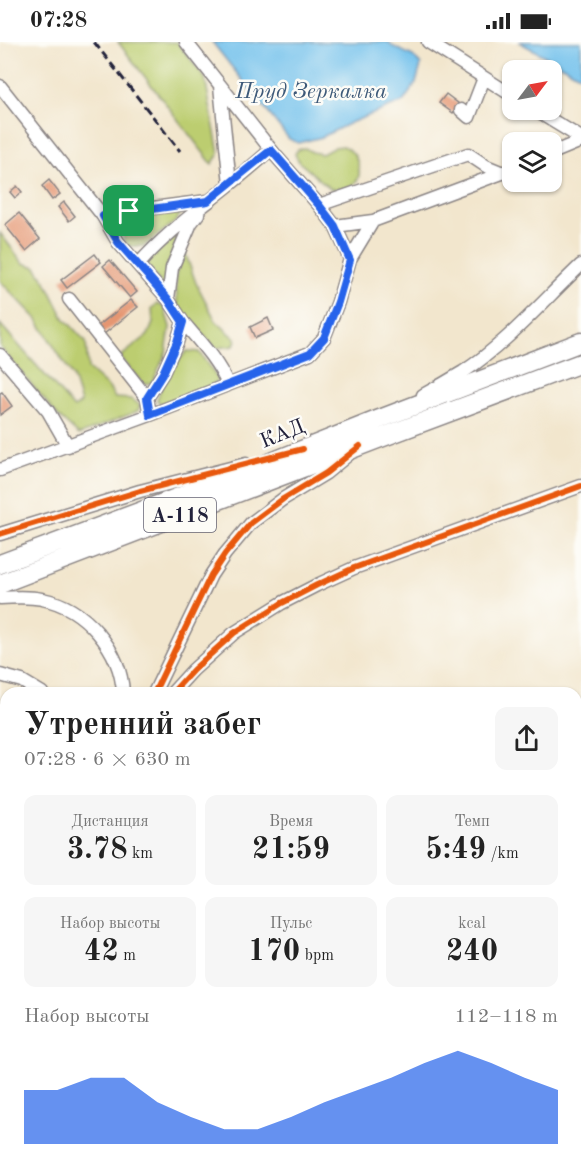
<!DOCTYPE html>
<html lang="ru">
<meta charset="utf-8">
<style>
:root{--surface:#fff;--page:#f6f6f6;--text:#222;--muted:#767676;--accent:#2563eb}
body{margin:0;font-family:"Old Standard TT",serif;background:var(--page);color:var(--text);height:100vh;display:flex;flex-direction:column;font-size:22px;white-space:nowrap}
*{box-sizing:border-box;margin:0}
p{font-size:20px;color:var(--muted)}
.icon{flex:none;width:33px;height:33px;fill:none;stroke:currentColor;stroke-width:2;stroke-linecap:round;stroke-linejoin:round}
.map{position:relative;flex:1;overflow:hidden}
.panel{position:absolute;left:0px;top:645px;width:582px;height:486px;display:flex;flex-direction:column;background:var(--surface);border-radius:18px 18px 0 0;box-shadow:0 2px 4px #0004}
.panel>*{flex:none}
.needle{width:39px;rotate:58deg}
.buttons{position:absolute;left:502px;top:18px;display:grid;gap:12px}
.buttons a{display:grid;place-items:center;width:60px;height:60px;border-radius:12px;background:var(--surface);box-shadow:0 2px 4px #0004;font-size:30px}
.pin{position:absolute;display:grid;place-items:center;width:51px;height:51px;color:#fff;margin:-26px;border-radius:12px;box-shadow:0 3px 9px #0006}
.round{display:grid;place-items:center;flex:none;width:63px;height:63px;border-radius:12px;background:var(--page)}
.summary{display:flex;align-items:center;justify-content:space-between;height:102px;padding:0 24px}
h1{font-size:33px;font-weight:600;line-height:45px}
.stats{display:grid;grid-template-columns:repeat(3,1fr);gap:9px;height:102px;padding:6px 24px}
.stats div{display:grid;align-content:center;border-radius:12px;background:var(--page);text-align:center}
.stats b{font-size:30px;font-weight:600}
.stats small{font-size:16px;font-weight:400}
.stats p{font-size:16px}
.chart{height:168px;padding:12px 24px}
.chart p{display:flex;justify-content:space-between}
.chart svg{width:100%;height:108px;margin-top:6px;fill:var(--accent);opacity:.7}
.status{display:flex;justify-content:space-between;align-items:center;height:42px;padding:0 30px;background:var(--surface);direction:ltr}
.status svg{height:16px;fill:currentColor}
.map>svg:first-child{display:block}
</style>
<div class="status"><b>07:28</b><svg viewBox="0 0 49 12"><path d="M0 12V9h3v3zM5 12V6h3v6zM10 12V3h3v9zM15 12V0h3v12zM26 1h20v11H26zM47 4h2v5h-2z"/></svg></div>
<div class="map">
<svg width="581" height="1131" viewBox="0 0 581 1131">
<rect width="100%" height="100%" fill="#fdfcf7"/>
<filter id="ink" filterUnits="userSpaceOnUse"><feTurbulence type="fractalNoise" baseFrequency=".0167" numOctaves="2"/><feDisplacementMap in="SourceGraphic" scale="12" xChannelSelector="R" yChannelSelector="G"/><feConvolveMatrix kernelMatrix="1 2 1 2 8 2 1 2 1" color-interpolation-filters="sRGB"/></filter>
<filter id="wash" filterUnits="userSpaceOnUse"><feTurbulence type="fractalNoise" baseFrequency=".008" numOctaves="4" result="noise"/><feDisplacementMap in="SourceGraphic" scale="24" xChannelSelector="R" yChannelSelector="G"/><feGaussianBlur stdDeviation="1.35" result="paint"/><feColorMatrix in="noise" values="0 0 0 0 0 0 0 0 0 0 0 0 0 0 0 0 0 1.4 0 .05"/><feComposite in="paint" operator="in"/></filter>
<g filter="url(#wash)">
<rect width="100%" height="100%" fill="#f2e6cd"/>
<path fill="#bccd6f" stroke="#6f7855" stroke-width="1.5" d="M118 0H177L205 36 219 112 212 122Z
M343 104C346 106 349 107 351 109 358 115 363 134 355 141 348 147 339 147 331 147L299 120 295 112 298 107 305 106 312 110 322 112 335 105Z
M175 166 180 172 176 179 144 204H127C122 197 123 190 125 182L133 176Z
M0 191 23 221 36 225 46 240 64 276 86 300 88 327 109 346 115 356 131 357 140 363 138 369 79 393 58 374 0 305V282L74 366 81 361 73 335 36 276 0 239Z
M175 194 178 195 167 225 168 242 163 243 147 226 152 213Z
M183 212 186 213 196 241 216 279 236 297 234 304 216 306 185 275 177 263 176 232Z
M157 262 164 265 170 285 166 311 152 341 143 342 120 315 148 293 153 281 152 266Z
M187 309 199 310 218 337 212 344 161 362 157 358 165 333Z
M576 855 581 869V1073L576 1075Z
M359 1125H415L418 1131H361Z"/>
<path fill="#72c1ec" stroke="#4a7294" stroke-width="1.5" d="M212 0H389L392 4 413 14 421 23 416 41 403 60 350 81 322 95 298 101 289 97Z
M519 0H581V34Z
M99 1125H143L139 1131H102Z"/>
<g id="blocks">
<path fill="#e59672" d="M446 52 459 62 453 71 439 61Z
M49 138 60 152 52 158 42 144Z
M17 144 22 150 15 156 10 150Z
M64 160 75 174 69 179 58 165Z
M19 171 40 197 26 209 5 183Z
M95 212 101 220 67 246 61 238Z
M110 218 137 250 130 256 103 224Z
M131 258 138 265 104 292 98 284Z
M268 276 273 288 255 296 250 285Z
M2 350 12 364 0 373V351Z
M307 1125H336L338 1131H309Z"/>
</g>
</g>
<g filter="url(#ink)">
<use href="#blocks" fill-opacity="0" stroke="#8a8484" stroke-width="1.5"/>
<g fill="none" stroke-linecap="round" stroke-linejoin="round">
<g stroke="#8a8484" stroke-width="15">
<path id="minor" d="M186 0 276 114 319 163 335 184 373 179
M428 0 513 54
M0 44 103 174 118 200 138 223
M220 44 230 142
M461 68 469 75 484 36
M535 68 581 96
M552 111 581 99
M319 163 468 112 486 124 503 131
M103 174 129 169 208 159
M335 184 350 217
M69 257 147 356
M168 257 172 226 191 181 198 172
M183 280C200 300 218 319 228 343
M0 313 48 369 68 404
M423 353C436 346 450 338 463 330 506 302 544 258 581 223
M150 373 147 356 163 331 177 300 183 280 168 257 138 223C165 192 197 169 228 144 243 132 257 120 271 108
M0 428 150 373 310 311 324 296 338 260 350 217 373 179 513 127
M0 492 140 449 246 422
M0 556C14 555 29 554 42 557 85 565 121 608 123 651
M0 633 22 639 42 651
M154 651 211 533 225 512 251 481 283 457 326 431 349 412
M172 651 193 628 234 591 282 561 317 543 354 526 581 444
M6 972 4 997 6 1010
M42 1125 46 1131
M59 1125 62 1131
M226 1125 227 1131
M296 1125 298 1131
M344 1125 347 1131
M569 1125 581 1126
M556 1131 565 1125"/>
</g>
<g stroke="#8a8484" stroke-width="21">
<path id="highway" d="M0 522 254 427 377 378 581 300
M0 542 383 395 581 321"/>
</g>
<use href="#minor" stroke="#fff" stroke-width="12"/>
<use href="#highway" stroke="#fff" stroke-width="18"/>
<path stroke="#22223b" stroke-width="3" stroke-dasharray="9 4.5" stroke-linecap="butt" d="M94 0 180 109
M0 916 6 917"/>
<g stroke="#fdfcf7" stroke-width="10">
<path id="cycleway" d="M0 492 140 449 303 407
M154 651 211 533 225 512 251 481 283 457 326 431 360 404
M172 651 193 628 234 591 282 561 317 543 354 526 581 444"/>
</g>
<use href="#cycleway" stroke="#e8590c" stroke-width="6"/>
</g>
</g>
<g fill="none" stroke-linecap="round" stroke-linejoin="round" filter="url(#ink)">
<g stroke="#fff" stroke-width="12">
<path id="route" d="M271 108 319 163 335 184 350 218 338 260 324 296 310 311 150 373 147 356 163 331 177 300 183 280 168 257 118 200 103 174 208 159Z"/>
</g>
<use href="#route" stroke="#2563eb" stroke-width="8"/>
</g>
<g text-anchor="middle" stroke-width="5" stroke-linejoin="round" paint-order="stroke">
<rect fill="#fdfcf7" stroke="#646373" stroke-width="1.5" x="144" y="456" width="72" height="34" rx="4.5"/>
<g font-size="20" font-weight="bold" fill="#22223b">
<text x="180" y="480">А-118</text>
</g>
<g font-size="21" fill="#22223b" stroke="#fdfcf7">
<text transform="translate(282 391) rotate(-22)" y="7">КАД</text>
</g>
<g font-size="22" font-style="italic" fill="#3e5a79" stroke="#fdfcf7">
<text x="311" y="56">Пруд Зеркалка</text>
</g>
</g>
</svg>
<div class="buttons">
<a><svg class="needle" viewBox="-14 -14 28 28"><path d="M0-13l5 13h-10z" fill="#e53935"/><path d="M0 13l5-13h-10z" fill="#767676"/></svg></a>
<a><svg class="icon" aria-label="layers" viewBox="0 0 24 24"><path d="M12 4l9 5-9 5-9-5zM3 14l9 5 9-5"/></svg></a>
</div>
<div class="pin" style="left:129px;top:169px;background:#1e9e55"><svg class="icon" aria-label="arrive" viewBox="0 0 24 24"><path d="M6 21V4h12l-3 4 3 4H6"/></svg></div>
<section class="panel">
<div class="summary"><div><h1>Утренний забег</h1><p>07:28 · 6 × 630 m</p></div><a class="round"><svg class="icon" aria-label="share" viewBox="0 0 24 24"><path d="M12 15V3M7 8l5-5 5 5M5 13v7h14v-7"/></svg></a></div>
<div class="stats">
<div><p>Дистанция</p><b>3.78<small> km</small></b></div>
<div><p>Время</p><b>21:59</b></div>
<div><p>Темп</p><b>5:49<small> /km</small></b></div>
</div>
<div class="stats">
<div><p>Набор высоты</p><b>42<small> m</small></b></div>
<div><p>Пульс</p><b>170<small> bpm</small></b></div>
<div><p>kcal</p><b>240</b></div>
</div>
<div class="chart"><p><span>Набор высоты</span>112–118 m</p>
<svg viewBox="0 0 160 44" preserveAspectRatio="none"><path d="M0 44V22L10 22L20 17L30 17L40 27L50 33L60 38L70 38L80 33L90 27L100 22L110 17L120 11L130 6L140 11L150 17L160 22V44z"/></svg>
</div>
</section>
</div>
